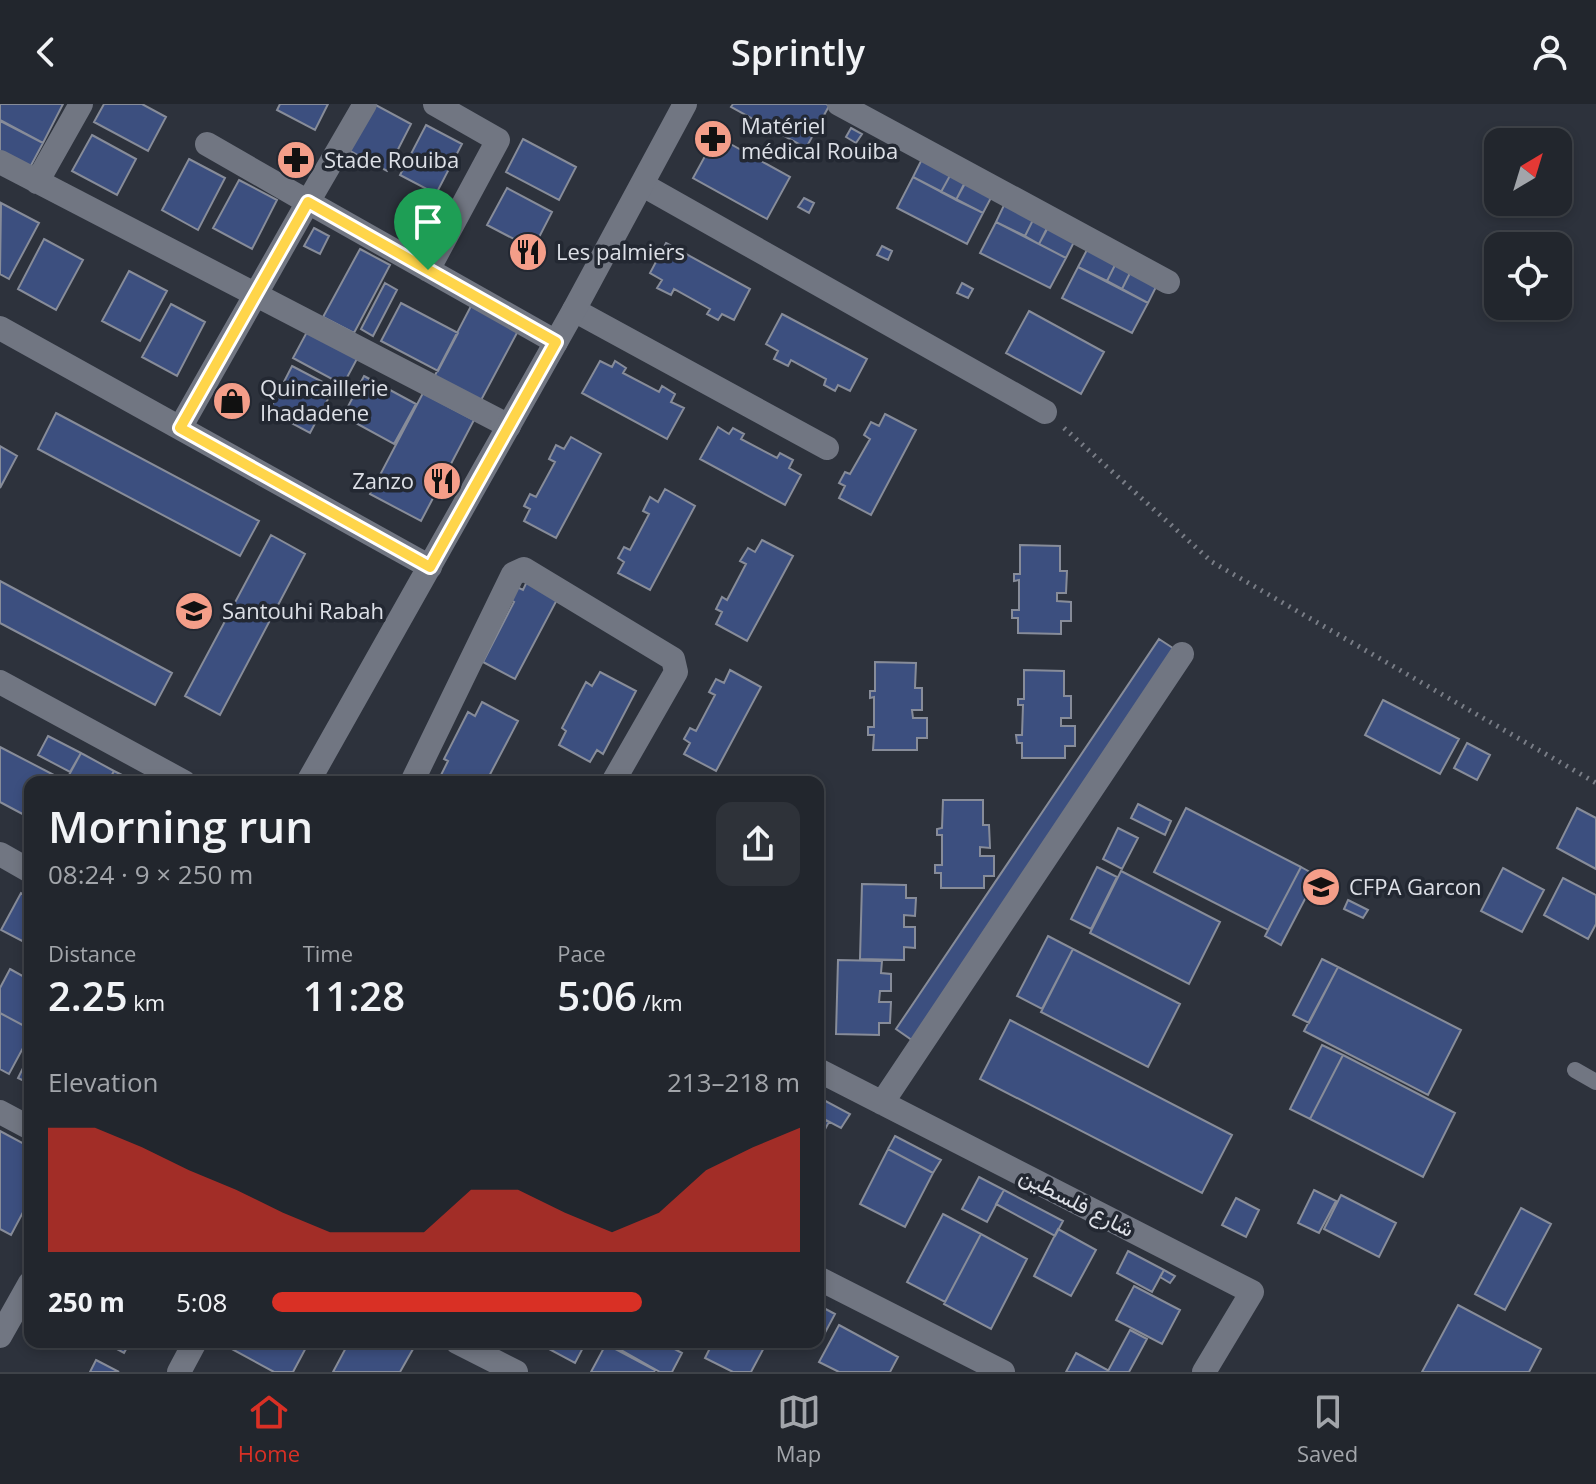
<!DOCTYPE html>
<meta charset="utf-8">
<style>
:root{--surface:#22262d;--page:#2e3239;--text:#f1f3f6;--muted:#a2a5aa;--line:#3f4349;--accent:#d93025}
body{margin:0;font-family:"Open Sans",Vazirmatn,sans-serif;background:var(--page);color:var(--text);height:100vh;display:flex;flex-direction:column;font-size:30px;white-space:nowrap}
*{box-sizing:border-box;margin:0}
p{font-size:26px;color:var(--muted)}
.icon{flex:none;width:44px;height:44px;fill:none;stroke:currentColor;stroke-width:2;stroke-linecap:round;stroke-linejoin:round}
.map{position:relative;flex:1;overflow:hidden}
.details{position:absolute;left:24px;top:672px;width:800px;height:572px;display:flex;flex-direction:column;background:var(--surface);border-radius:16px;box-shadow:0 4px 12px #0003,0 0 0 2px var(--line)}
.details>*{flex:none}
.needle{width:52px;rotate:38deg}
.tools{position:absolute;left:1484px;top:24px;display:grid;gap:16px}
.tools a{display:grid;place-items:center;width:88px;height:88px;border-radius:16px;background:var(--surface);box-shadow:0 4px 12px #0003,0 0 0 2px var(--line);font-size:40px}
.pin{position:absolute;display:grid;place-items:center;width:68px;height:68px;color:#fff;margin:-82px -34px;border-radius:50% 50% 50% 0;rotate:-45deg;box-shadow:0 0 8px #0007}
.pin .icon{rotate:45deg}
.round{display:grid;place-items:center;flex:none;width:84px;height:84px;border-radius:16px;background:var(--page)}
.summary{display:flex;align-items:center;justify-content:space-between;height:136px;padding:0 24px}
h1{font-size:44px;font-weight:600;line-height:60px}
.metrics{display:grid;grid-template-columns:repeat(3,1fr);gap:12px;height:136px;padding:8px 24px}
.metrics div{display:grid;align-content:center}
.metrics b{font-size:40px;font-weight:600}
.metrics small{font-size:22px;font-weight:400}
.metrics p{font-size:22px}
.chart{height:224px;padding:16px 24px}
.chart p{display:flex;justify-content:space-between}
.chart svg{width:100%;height:144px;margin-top:8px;fill:var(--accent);opacity:.7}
ul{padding:0 24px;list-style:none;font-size:26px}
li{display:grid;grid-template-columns:128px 96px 1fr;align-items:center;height:60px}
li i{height:20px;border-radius:10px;background:var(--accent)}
header{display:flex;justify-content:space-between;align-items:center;height:104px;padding:0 24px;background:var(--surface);font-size:36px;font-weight:600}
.tab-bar{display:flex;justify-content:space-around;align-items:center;height:112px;border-top:2px solid var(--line);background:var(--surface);font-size:22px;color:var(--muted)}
.tab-bar a{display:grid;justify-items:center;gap:4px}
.tab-bar .on{color:var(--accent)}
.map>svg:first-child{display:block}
</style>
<header><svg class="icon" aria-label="back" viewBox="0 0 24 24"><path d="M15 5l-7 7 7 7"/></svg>Sprintly<svg class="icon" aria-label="person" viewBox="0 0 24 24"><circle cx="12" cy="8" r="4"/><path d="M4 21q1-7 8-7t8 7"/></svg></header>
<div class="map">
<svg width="1596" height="1268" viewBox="0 0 1596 1268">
<rect width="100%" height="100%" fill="#2d323c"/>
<path fill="#3c4f7f" stroke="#878c99" stroke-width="2" d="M0 0H63L43 39 0 16Z
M104 0H142L166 13 148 47 94 18Z
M280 0H328L315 26 277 6Z
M374 0 411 20 387 67 348 46Z
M733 0H826L829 2 806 44 731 3Z
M0 17 43 39 28 67 0 52Z
M426 21 462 40 436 90 400 71Z
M851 24 862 30 856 39 846 33Z
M92 31 136 55 117 91 72 67Z
M716 32 790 73 767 115 693 74Z
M523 35 576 63 559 96 506 68Z
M923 53 952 68 941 88 913 73Z
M189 55 225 74 198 126 162 106Z
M952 68 967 76 956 96 941 88Z
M913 73 983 109 967 140 897 104Z
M239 76 277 96 252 145 213 124Z
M966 76 993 90 983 109 956 96Z
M507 84 552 108 533 145 487 121Z
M804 94 814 99 809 109 798 103Z
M1006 97 1035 112 1025 132 996 118Z
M1 99 39 119 9 175 0 170Z
M1035 112 1050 120 1039 140 1025 132Z
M996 118 1066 154 1050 184 980 149Z
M1049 120 1076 134 1066 154 1039 140Z
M314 124 329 132 320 150 304 142Z
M44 135 83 156 56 206 18 185Z
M666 139 750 185 734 216 722 210 718 216 707 210 710 205 674 185 671 191 657 184 662 176 650 169Z
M882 142 892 147 888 156 877 151Z
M1089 142 1117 157 1107 177 1078 163Z
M360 145 390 161 354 229 323 213Z
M1117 157 1132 165 1122 185 1107 177Z
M1078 163 1148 199 1132 229 1062 194Z
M1132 165 1158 179 1148 199 1122 185Z
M129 167 167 187 140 237 102 217Z
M385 179 397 186 373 232 361 225Z
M962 179 973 185 968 194 957 189Z
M401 199 458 229 438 267 381 237Z
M171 200 205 218 177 272 142 253Z
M471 202 518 227 479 300 433 275Z
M1029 207 1104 248 1081 290 1006 249Z
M782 210 867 255 850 287 838 281 835 287 824 281 826 275 791 256 788 262 774 255 778 247 766 240Z
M308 226 358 253 343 281 293 254Z
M600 257 612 263 615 257 626 264 623 269 659 288 662 282 675 290 671 298 684 304 667 335 582 289Z
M292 262 334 284 310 329 269 307Z
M364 272 416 300 394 340 343 312Z
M423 289 474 316 421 417 370 390Z
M56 309 259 417 240 452 38 345Z
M885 310 916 326 871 411 839 394 845 382 839 379 845 368 850 370 870 335 864 331 871 318 879 322Z
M718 323 729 330 733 324 744 330 741 335 777 354 780 349 793 356 789 364 801 371 785 401 700 355Z
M571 333 601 350 556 434 524 417 530 405 524 402 530 390 536 393 555 358 549 355 556 341 564 345Z
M0 342 17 352 0 384Z
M665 385 695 402 650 486 618 469 624 458 618 454 624 443 630 446 649 410 643 407 650 393 658 398Z
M271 431 305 450 220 611 185 592Z
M762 436 793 452 747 537 716 520 722 508 716 505 722 493 727 496 746 460 740 457 748 444 755 448Z
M1020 441 1060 442V467H1067L1066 489H1057V497L1071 498V517H1061V530L1018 529V514H1012V506H1019V476L1014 477V470H1020Z
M529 473 560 490 515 575 483 558 514 498 508 495 515 482 523 486Z
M0 477 172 569 155 601 0 519Z
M1159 535 1182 550 919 941 896 925Z
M875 558 916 559 915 584H922V606H912L913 614H927V634H917V646H873L874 631H868V623H874V593L870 594V587H875Z
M730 566 761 583 716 667 684 650 690 639 684 635 690 624 696 627 715 591 709 588 716 575 724 579Z
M1024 566 1064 567V592H1071V614H1061V622H1075V642H1065V654H1022V639H1017L1016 631H1022L1023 601H1018V595H1024Z
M600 568 636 587 603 650 597 646 590 658 559 641 566 627 562 624 586 578 592 582Z
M1383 596 1459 635 1440 670 1365 631Z
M482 598 518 617 486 678 479 676 454 678 441 671 448 657 444 655 468 608 475 612Z
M48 632 81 649 70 668 38 651Z
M1467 639 1490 651 1477 676 1454 664Z
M0 643 54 671 51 678H30V714L0 698Z
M81 649 114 667 108 678H82L69 671Z
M114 667 136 678H108Z
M943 696H983V721H989L990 744 980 743V752H994V772H984V784H941V769H935V761H942V731H937V725L942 724Z
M1138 700 1171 717 1165 731 1131 714Z
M1186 704 1301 763 1268 826 1154 768Z
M1577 704 1596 714V765L1557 744Z
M1118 724 1138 734 1122 765 1103 755Z
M1097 763 1117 773 1091 825 1071 815Z
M1301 763 1317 772 1281 841 1265 832Z
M1503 764 1544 786 1522 828 1481 807Z
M1121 767 1220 818 1189 880 1090 829Z
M1563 774 1596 791V820L1588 835 1544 811Z
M862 780 906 781V794H916L915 812 904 811V823H915V844L904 843V856L860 855Z
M21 789 30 794V841L1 826Z
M1348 796 1368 806 1363 814 1344 805Z
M1048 832 1073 845 1042 905 1017 892Z
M1073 845 1180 900 1148 963 1041 908Z
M1322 855 1338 863 1309 919 1293 911Z
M838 856 882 857 881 869 891 870V887H880L879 898H891L890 919H879V931L836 930Z
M1338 863 1461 926 1428 991 1304 927Z
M10 865 30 876V925L0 909V884Z
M0 909 30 925V931L9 970 0 965Z
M1010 916 1232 1031 1202 1089 980 975Z
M1322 941 1343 951 1310 1015 1290 1005Z
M30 950V980L18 974Z
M1343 951 1455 1009 1423 1073 1310 1015Z
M818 993 850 1010 841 1024 818 1012Z
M818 1012 829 1018 818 1038Z
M0 1027 30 1043V1095L11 1131 0 1125Z
M895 1032 941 1056 933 1069 888 1045Z
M888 1045 933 1069 905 1123 860 1100Z
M979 1073 1004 1086 987 1118 962 1105Z
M1004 1086 1063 1117 1055 1132 996 1100Z
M1314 1086 1336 1097 1319 1129 1298 1119Z
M1341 1091 1396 1119 1379 1153 1324 1125Z
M1236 1094 1259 1106 1246 1133 1222 1121Z
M1521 1104 1551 1120 1505 1206 1475 1190Z
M943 1110 981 1130 945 1198 907 1178Z
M1058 1125 1096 1146 1071 1192 1034 1172Z
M981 1130 1027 1155 991 1225 944 1200Z
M1128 1147 1164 1166 1152 1188 1117 1169Z
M1164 1166 1175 1172 1170 1179 1160 1173Z
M1134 1182 1180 1206 1162 1240 1116 1216Z
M818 1201 835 1210 819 1240 815 1238H818Z
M1458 1201 1541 1245 1529 1268H1422Z
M839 1221 898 1253 890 1268H839L819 1258Z
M1130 1226 1147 1235 1129 1268H1111L1108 1267Z
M104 1238H130L124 1249Z
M219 1238H309L293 1268H274Z
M349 1238H401L413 1245 400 1268H333Z
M536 1238H586L575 1259Z
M607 1238H662L682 1249 672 1268H660Z
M713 1238H767L751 1268H733L705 1254Z
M606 1240 655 1266 654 1268H591Z
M1076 1249 1111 1268H1066Z
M96 1256 119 1268H90Z"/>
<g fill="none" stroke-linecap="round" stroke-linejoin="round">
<path stroke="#797d86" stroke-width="5" stroke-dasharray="2 6" stroke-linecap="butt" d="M1064 324 1212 458 1596 679"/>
<path stroke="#717682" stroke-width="16" d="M1575 966 1596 978"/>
<path stroke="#717682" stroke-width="24" d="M839 0 1168 178
M207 40 308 98 365 0
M0 58 509 322
M37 78 81 0
M643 81 1045 308
M428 166 498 36 435 0
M574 206 827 344
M0 224 430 463
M180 324 308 98 556 238
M0 578 184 678
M412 678 513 470 524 465 673 555 676 568 613 678
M0 750 30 767
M818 966 1252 1188 1204 1268
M882 999 1182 550
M0 1008 30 1024
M818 1174 1003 1268
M457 1238 516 1268
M179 1268 195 1238"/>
<path stroke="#717682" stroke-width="24" d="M308 678 574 206 685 0
M0 1232 30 1179"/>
</g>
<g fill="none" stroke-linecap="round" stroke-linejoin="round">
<g stroke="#fff" stroke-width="16">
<path id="route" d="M308 98 556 238 430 463 180 324Z"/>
</g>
<use href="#route" stroke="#ffd54a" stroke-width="10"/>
</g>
<defs>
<g id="pharmacy-disc" transform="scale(2)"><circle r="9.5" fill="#f49e89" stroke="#232832"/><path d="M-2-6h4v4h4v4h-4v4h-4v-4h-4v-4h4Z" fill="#111"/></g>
<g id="restaurant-disc" transform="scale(2)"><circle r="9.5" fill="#f49e89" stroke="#232832"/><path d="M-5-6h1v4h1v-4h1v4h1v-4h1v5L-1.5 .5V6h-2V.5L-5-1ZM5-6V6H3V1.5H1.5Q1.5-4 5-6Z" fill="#111"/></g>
<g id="shop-disc" transform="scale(2)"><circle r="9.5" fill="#f49e89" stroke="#232832"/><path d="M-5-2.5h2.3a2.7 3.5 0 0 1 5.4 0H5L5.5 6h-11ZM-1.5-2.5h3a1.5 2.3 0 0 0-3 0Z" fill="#111"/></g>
<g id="school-disc" transform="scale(2)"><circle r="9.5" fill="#f49e89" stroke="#232832"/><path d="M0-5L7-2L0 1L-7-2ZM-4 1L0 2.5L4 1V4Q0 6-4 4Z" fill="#111"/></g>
<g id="university-disc" transform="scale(2)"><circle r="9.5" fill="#f49e89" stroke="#232832"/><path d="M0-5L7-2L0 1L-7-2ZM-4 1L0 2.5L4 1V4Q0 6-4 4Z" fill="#111"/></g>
</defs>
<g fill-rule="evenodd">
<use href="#pharmacy-disc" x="713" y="35"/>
<use href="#pharmacy-disc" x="296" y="56"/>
<use href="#restaurant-disc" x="528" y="148"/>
<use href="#shop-disc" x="232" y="297"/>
<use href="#restaurant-disc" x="442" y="377"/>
<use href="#school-disc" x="194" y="507"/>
<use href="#university-disc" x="1321" y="783"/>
</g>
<g text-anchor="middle" stroke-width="7" stroke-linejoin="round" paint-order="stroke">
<g font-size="22" fill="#dde0e7" stroke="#232832" text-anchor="start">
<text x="741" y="30">Matériel<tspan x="741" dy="25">médical Rouiba</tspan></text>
<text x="324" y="64">Stade Rouiba</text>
<text x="556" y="156">Les palmiers</text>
<text x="260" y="292">Quincaillerie<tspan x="260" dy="25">Ihadadene</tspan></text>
<text x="414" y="385" text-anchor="end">Zanzo</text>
<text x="222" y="515">Santouhi Rabah</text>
<text x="1349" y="791">CFPA Garcon</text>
</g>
<g font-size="22" fill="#dde0e7" stroke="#232832">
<text transform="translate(1077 1098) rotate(27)" y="8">شارع فلسطين</text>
</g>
</g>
</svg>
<div class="tools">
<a><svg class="needle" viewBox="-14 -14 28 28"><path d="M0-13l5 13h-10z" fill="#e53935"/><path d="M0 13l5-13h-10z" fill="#a2a5aa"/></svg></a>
<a><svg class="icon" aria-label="locate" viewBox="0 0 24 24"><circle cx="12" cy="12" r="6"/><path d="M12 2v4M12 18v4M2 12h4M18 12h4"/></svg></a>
</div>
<div class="pin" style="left:428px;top:166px;background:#1e9e55"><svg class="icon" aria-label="arrive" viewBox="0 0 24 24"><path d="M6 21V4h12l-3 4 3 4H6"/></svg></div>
<section class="details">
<div class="summary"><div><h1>Morning run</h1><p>08:24 · 9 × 250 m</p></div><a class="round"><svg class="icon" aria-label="share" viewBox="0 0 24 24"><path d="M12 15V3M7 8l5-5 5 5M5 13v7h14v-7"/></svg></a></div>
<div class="metrics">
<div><p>Distance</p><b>2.25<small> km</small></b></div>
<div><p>Time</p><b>11:28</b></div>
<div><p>Pace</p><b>5:06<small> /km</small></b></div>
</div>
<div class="chart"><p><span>Elevation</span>213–218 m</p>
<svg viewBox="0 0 160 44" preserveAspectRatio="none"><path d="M0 44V6L10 6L20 12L30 19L40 25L50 32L60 38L70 38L80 38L90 25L100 25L110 32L120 38L130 32L140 19L150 12L160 6V44z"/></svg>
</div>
<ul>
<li><b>250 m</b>5:08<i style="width:70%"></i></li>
</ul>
</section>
</div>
<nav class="tab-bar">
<a class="on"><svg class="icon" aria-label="home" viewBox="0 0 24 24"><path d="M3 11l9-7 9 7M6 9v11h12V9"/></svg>Home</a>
<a><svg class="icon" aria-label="map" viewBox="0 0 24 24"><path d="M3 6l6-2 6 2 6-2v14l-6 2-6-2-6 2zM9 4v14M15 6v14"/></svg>Map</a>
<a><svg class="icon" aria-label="saved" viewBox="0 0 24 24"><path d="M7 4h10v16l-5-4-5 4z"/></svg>Saved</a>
</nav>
